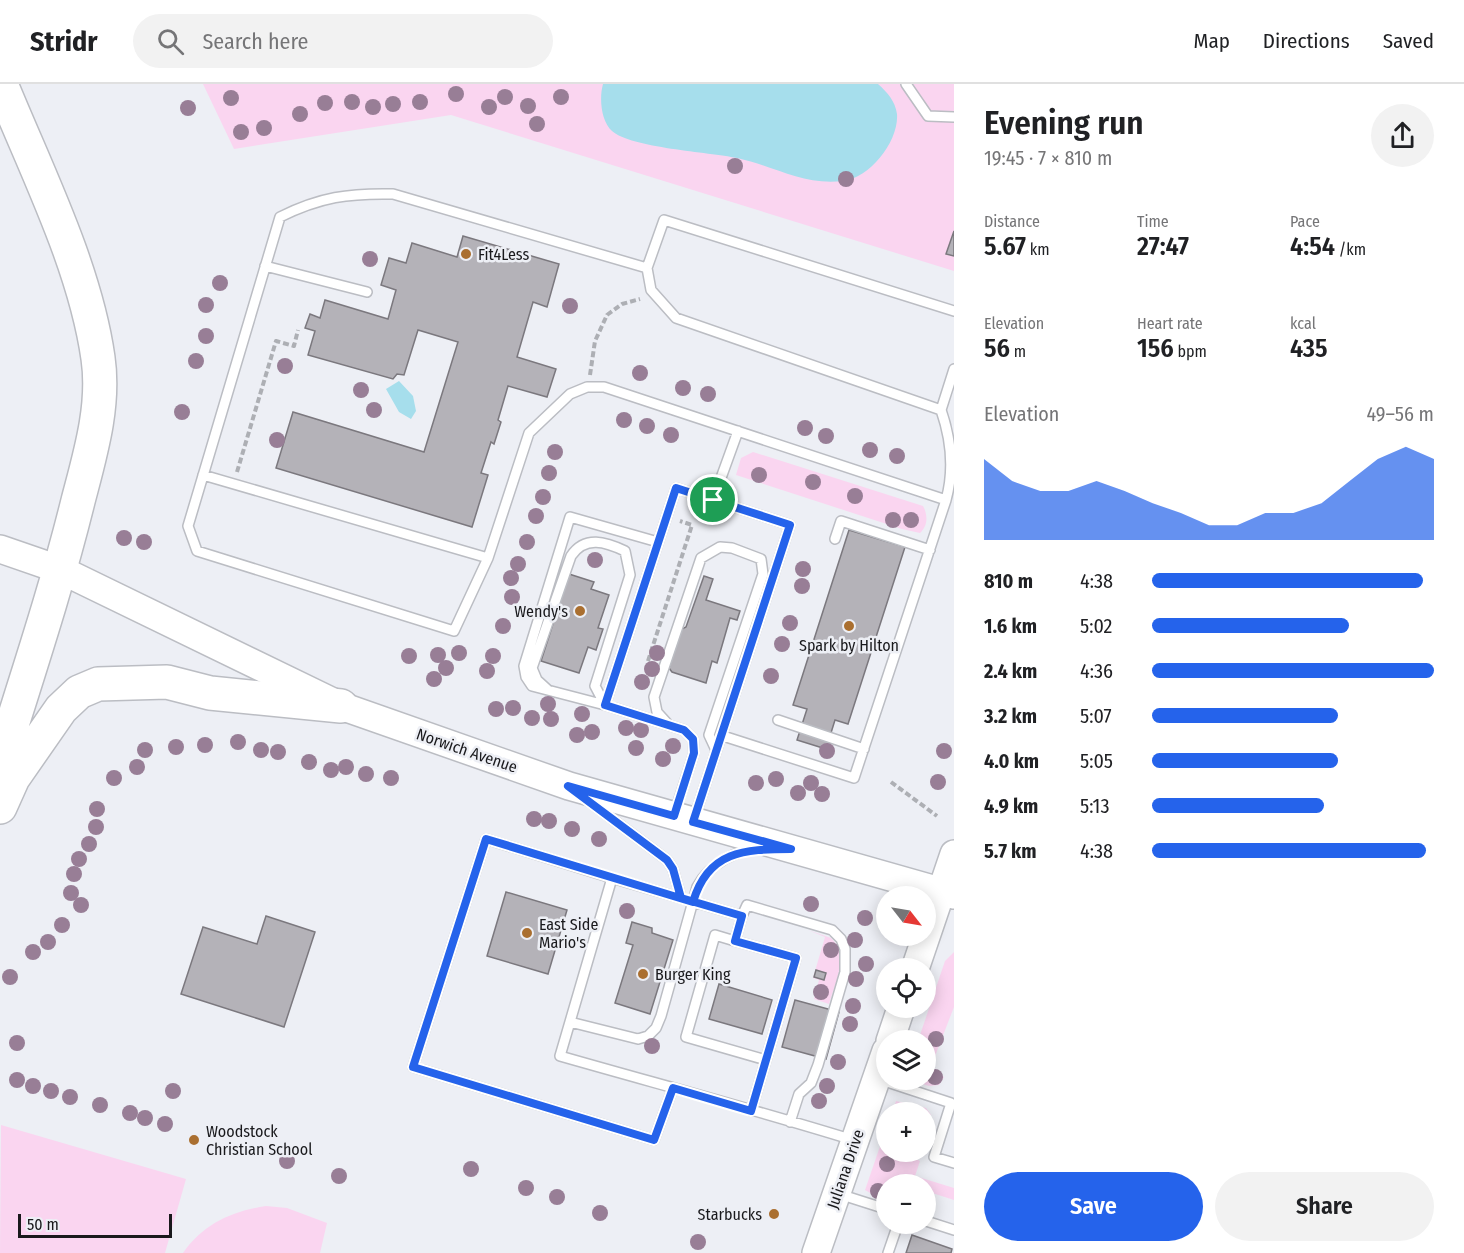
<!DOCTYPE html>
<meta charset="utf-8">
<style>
:root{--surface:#fff;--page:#f2f2f2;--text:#202124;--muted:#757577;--line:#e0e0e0;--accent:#2563eb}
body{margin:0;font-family:"Fira Sans Condensed",sans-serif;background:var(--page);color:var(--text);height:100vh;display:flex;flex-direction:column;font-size:22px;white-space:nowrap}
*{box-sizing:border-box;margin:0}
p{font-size:20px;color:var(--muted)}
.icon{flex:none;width:33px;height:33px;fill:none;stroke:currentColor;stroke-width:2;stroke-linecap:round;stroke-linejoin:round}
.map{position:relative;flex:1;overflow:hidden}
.details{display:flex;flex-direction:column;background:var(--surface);width:510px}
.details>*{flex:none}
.needle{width:39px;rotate:121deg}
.buttons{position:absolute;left:876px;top:802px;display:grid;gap:12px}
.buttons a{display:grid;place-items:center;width:60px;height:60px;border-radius:50%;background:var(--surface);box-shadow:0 3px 15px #0003;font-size:30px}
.scale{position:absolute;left:18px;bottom:15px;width:154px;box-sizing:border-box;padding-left:6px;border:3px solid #19191c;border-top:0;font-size:16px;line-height:21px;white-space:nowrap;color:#19191c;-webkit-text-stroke:4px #edeff5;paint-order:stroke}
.pin{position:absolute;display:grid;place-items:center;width:51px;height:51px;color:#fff;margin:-26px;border:3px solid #fff;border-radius:50%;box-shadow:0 2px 6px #0007}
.round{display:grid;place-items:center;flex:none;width:63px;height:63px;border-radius:32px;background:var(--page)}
.overview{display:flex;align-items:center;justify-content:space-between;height:102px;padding:0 30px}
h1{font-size:33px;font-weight:600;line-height:45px}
.metrics{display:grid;grid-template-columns:repeat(3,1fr);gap:9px;height:102px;padding:6px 30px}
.metrics div{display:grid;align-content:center}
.metrics b{font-size:26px;font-weight:600}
.metrics small{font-size:16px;font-weight:400}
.metrics p{font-size:16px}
.chart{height:168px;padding:12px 30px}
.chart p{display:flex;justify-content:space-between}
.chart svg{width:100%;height:108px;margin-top:6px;fill:var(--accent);opacity:.7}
.action{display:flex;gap:12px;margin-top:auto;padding:12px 30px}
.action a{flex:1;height:69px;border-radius:36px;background:var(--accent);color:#fff;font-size:24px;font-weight:600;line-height:69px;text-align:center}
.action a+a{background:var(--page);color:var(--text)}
ul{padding:0 30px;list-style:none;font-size:20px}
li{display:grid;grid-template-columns:96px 72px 1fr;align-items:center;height:45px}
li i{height:15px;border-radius:8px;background:var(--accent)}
header{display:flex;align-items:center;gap:36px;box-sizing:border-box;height:84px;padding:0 30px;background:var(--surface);border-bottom:2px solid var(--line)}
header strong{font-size:28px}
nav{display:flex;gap:33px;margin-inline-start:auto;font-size:21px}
.search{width:420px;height:54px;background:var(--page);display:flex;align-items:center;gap:15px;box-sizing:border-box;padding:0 21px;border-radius:33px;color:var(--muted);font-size:22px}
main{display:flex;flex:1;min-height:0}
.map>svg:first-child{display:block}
</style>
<header>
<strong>Stridr</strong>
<div class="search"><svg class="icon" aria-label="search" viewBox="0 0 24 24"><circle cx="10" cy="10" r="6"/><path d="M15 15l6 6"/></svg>Search here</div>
<nav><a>Map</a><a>Directions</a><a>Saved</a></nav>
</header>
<main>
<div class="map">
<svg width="954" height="1169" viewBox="0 0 954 1169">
<rect width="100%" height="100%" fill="#edeff5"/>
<path fill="#fad5f0" d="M203 0H954V187L451 31 234 65Z
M753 368 923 422C928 431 928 442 920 449L902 445 736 391 741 374Z
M808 846 831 854C850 872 835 898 829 920L814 915 819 896 813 894 825 853Z
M954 868V923L930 985 944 993 939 1001 929 1002 911 996H926V957H918L945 877Z
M896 1017 926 1024 931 1031 928 1041 926 1042V1029H892Z
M1 1041 186 1095 165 1169H0Z
M886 1045V1068H900L920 1077 915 1092 954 1104V1116L926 1107V1101H886V1118L865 1106Z
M266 1122 287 1124 327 1139 320 1169H183C203 1140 232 1127 266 1122Z"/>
<path fill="#a6deec" d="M603 0H878C888 9 895 17 897 30 899 57 870 94 843 97 804 102 774 82 737 74 709 68 631 64 612 47 601 37 599 14 603 0Z
M399 297 413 312 416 327 411 335 399 328 386 305Z"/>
<path fill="#b4b2b8" stroke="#7b787e" stroke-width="1.5" d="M954 147V172L946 170Z
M463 152 559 180 547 223 533 218 517 273 556 285 547 313 508 302 498 336 501 338 494 360 491 358 481 389 488 391 472 443 276 384 293 328 424 368 458 258 418 246 404 291 397 290 393 295 308 271 315 247 305 244 310 230 320 234 325 216 388 235 396 206 381 201 389 174 406 179 412 159 457 173Z
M849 446 905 463 848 640 835 636 826 665 797 656 807 625 793 621Z
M569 490 594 498 591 505 609 511 598 544 603 545 596 566 588 563 579 589 541 577Z
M704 492 713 495 706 516 740 527 737 536 730 534 717 579 712 577 706 599 672 588 669 584 680 546 686 543Z
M506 808 567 826 548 890 487 872Z
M266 832 315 848 284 943 181 910 203 843 257 860Z
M632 838 652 844V849L673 856 650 930 615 919 633 861 626 859Z
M816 886 826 889 824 896 814 893Z
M719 900 772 916 762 950 709 935Z
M795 916 839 928 826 975 782 963Z
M912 1151 952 1165 951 1169H906Z"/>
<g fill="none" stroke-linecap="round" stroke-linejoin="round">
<g stroke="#bbbdc3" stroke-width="12">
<path id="lane" d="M906 0 928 32 954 33
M265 182 367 208
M647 184 664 136 954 227
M941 326 954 285
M203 391 488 474
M713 416 738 347
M835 455 841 437 930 466
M548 606 537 596 532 584 571 472C585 451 606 458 625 467L630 491 595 602 605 621
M605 621 532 602 526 593 524 582 570 433 658 458
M778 636 864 665
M667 639 657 628 654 613 701 474 720 463 732 464 761 475 763 490 709 651 716 666
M720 651 854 694 946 416C954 387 951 355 941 326L676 234 651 206 647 184 393 110C349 109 320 113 280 133L188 442 197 467 454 547 488 474 529 349 570 310 587 303H604L946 416
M587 716 667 776 673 785 681 814
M674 731 694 669 693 655 684 646 605 621 676 404 790 441 694 735
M612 794 486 755 413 983 654 1056 673 1004
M742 832 747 821 832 846 841 855 845 865V888L818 981 811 999 799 1010 790 1038
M735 857 715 851 686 953 766 976
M570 938 638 955 648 952 656 944 661 932 697 803C709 780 736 765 762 765
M878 995 951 1019 934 1073 954 1079
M751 1027 796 874 735 857 742 832 612 794 560 972C658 1000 756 1026 853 1056
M839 1110 886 1125
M926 1137 954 1146
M888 1169 898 1140"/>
</g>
<g stroke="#bbbdc3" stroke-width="30">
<path id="secondary" d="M0 465 61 486 341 622 569 702 954 811
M915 885 954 770
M890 957 901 924
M816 1169 886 967"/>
</g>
<g stroke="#bbbdc3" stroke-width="36">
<path id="highway" d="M0 679C27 592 56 506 78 417 90 371 105 322 98 274 85 182 36 86 1 0
M0 723 13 694 61 625 79 608 98 600 167 598 210 609 341 622"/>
</g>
<path stroke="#adafb4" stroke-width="4" stroke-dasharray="6 3" stroke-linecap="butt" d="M590 291 595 257 607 231 622 220 640 215
M237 388 276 257 294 262 298 246
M648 577 692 441 680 437
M891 698 937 732"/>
<use href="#lane" stroke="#fff" stroke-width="9"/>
<use href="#secondary" stroke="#fff" stroke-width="27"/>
<use href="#highway" stroke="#fff" stroke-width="33"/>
</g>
<g fill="#987e96">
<circle cx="456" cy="10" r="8"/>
<circle cx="505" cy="13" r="8"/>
<circle cx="561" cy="13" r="8"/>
<circle cx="231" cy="14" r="8"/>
<circle cx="352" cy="18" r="8"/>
<circle cx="420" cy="18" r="8"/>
<circle cx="325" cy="19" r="8"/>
<circle cx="393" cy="20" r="8"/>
<circle cx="528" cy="22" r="8"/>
<circle cx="373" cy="23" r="8"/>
<circle cx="489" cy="23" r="8"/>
<circle cx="188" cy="24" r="8"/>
<circle cx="300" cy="30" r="8"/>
<circle cx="537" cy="40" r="8"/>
<circle cx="264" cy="44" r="8"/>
<circle cx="241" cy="48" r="8"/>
<circle cx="735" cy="82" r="8"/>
<circle cx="846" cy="95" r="8"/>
<circle cx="370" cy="175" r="8"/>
<circle cx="220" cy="199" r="8"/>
<circle cx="206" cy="221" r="8"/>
<circle cx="570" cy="222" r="8"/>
<circle cx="206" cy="252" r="8"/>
<circle cx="196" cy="277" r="8"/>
<circle cx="285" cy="282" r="8"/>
<circle cx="640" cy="289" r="8"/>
<circle cx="683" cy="304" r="8"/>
<circle cx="361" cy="306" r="8"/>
<circle cx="708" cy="310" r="8"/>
<circle cx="374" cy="326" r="8"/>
<circle cx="182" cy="328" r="8"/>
<circle cx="624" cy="336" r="8"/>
<circle cx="647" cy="342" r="8"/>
<circle cx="805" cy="344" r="8"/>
<circle cx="671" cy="351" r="8"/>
<circle cx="826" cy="352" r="8"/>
<circle cx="277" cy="356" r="8"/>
<circle cx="870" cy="366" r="8"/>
<circle cx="555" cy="368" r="8"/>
<circle cx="897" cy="372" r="8"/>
<circle cx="549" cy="389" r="8"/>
<circle cx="759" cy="391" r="8"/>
<circle cx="813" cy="398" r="8"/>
<circle cx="855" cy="412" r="8"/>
<circle cx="543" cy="413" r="8"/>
<circle cx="536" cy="432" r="8"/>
<circle cx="893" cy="436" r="8"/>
<circle cx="911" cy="436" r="8"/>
<circle cx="124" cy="454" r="8"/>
<circle cx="144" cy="458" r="8"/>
<circle cx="527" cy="458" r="8"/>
<circle cx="595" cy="476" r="8"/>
<circle cx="518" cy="480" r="8"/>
<circle cx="803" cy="485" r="8"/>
<circle cx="511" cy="494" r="8"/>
<circle cx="802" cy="502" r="8"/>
<circle cx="512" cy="513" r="8"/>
<circle cx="790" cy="539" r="8"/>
<circle cx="503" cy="542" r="8"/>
<circle cx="782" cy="560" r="8"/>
<circle cx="459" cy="569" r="8"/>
<circle cx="657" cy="569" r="8"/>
<circle cx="438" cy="571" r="8"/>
<circle cx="409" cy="572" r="8"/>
<circle cx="493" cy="572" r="8"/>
<circle cx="446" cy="584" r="8"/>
<circle cx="652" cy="585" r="8"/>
<circle cx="487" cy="587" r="8"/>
<circle cx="771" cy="592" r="8"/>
<circle cx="434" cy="595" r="8"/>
<circle cx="642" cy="598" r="8"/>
<circle cx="548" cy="620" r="8"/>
<circle cx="513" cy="624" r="8"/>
<circle cx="496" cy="625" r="8"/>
<circle cx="582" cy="630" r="8"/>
<circle cx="532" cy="634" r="8"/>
<circle cx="551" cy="635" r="8"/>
<circle cx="626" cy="644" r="8"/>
<circle cx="641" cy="646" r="8"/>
<circle cx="592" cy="648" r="8"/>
<circle cx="577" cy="651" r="8"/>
<circle cx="238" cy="658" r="8"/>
<circle cx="205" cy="661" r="8"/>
<circle cx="673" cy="662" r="8"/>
<circle cx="176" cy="663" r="8"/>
<circle cx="636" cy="664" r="8"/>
<circle cx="145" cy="666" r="8"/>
<circle cx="261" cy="666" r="8"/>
<circle cx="827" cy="667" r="8"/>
<circle cx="944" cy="667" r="8"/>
<circle cx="278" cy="668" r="8"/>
<circle cx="663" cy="675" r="8"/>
<circle cx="309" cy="678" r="8"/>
<circle cx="137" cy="683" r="8"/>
<circle cx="346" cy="683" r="8"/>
<circle cx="331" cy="686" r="8"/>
<circle cx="366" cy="690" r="8"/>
<circle cx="114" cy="694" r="8"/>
<circle cx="391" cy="694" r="8"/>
<circle cx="776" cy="695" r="8"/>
<circle cx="938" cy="698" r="8"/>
<circle cx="756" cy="699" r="8"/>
<circle cx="811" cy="699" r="8"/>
<circle cx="798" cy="709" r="8"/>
<circle cx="822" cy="710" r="8"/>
<circle cx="97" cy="725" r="8"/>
<circle cx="534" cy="735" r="8"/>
<circle cx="549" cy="737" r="8"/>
<circle cx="96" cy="743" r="8"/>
<circle cx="572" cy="745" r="8"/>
<circle cx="599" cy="755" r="8"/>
<circle cx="89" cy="760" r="8"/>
<circle cx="79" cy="775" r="8"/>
<circle cx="74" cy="790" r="8"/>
<circle cx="71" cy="809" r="8"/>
<circle cx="811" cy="820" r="8"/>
<circle cx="81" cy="821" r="8"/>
<circle cx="627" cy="827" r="8"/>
<circle cx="865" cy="834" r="8"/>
<circle cx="62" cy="841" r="8"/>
<circle cx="855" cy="856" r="8"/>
<circle cx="48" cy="858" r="8"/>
<circle cx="831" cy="866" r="8"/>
<circle cx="33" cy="868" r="8"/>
<circle cx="866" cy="880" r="8"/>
<circle cx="10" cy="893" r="8"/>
<circle cx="856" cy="895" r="8"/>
<circle cx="821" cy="908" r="8"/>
<circle cx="853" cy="922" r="8"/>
<circle cx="850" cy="940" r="8"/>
<circle cx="936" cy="955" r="8"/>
<circle cx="17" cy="959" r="8"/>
<circle cx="652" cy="962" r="8"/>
<circle cx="838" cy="978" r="8"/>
<circle cx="935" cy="993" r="8"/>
<circle cx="17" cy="996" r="8"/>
<circle cx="33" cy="1002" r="8"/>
<circle cx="827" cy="1002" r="8"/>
<circle cx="51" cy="1007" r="8"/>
<circle cx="173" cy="1007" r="8"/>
<circle cx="70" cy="1013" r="8"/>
<circle cx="819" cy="1017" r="8"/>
<circle cx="100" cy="1021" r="8"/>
<circle cx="130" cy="1029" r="8"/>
<circle cx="145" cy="1034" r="8"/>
<circle cx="165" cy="1040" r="8"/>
<circle cx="287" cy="1077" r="8"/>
<circle cx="887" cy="1080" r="8"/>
<circle cx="471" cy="1085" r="8"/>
<circle cx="339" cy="1092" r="8"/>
<circle cx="526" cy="1104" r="8"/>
<circle cx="878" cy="1107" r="8"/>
<circle cx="557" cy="1113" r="8"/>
<circle cx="600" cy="1129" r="8"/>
<circle cx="698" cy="1158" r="8"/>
</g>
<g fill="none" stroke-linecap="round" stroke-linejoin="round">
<g stroke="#fff" stroke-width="12">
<path id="route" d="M713 416 790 441 693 738 791 765C744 765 708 767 693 818L486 755 413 983 654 1056 673 1004 751 1027 796 874 735 857 742 832 681 814 673 785 667 776 568 702 674 732 694 669 693 655 684 646 605 621 676 404 713 416"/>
</g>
<use href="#route" stroke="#2563eb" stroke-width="8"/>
</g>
<g fill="#aa6f30" stroke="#edeff5" stroke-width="2">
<circle cx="466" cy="170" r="6"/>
<circle cx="580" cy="527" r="6"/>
<circle cx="849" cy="542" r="6"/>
<circle cx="527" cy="849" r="6"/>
<circle cx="643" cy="890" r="6"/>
<circle cx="194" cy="1056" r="6"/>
<circle cx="774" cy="1130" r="6"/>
</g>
<g text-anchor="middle" stroke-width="5" stroke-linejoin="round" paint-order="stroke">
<g font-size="16" fill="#19191c" stroke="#edeff5" text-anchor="start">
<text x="478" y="176">Fit4Less</text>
<text x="568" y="533" text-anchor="end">Wendy's</text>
<text x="849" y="567" text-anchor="middle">Spark by Hilton</text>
<text x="539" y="846">East Side<tspan x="539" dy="18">Mario's</tspan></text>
<text x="655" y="896">Burger King</text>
<text x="206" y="1053">Woodstock<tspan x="206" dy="18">Christian School</tspan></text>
<text x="762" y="1136" text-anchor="end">Starbucks</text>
</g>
<g font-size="16" fill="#19191c" stroke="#edeff5">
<text transform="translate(467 666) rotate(19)" y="6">Norwich Avenue</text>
<text transform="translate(845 1085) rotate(-71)" y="6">Juliana Drive</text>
</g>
</g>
</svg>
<div class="buttons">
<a><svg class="needle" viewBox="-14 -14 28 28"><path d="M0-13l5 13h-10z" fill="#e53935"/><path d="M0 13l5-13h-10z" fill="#757577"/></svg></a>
<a><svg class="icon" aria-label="locate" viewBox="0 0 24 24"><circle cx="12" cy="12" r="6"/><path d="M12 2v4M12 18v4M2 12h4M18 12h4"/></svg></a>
<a><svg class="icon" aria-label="layers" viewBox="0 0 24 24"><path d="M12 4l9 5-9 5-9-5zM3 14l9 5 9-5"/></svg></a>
<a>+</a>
<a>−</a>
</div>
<div class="scale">50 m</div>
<div class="pin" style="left:713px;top:416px;background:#1e9e55"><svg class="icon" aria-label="arrive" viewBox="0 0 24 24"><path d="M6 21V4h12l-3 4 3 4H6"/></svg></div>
</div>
<section class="details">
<div class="overview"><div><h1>Evening run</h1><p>19:45 · 7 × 810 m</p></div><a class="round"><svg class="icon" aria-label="share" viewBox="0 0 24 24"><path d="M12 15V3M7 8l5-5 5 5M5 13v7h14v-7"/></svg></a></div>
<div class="metrics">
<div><p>Distance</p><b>5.67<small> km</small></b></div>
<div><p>Time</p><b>27:47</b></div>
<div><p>Pace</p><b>4:54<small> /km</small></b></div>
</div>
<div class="metrics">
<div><p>Elevation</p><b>56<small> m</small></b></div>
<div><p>Heart rate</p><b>156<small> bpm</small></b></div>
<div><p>kcal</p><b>435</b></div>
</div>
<div class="chart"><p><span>Elevation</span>49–56 m</p>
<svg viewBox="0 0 160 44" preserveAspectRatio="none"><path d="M0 44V11L10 20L20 24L30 24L40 20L50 24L60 29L70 33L80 38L90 38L100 33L110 33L120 29L130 20L140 11L150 6L160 11V44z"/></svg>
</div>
<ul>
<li><b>810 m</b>4:38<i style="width:96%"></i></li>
<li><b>1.6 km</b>5:02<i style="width:70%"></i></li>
<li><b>2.4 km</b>4:36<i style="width:100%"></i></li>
<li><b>3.2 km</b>5:07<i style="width:66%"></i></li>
<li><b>4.0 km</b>5:05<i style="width:66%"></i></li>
<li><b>4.9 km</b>5:13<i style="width:61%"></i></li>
<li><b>5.7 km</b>4:38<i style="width:97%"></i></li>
</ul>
<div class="action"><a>Save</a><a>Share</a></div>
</section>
</main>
